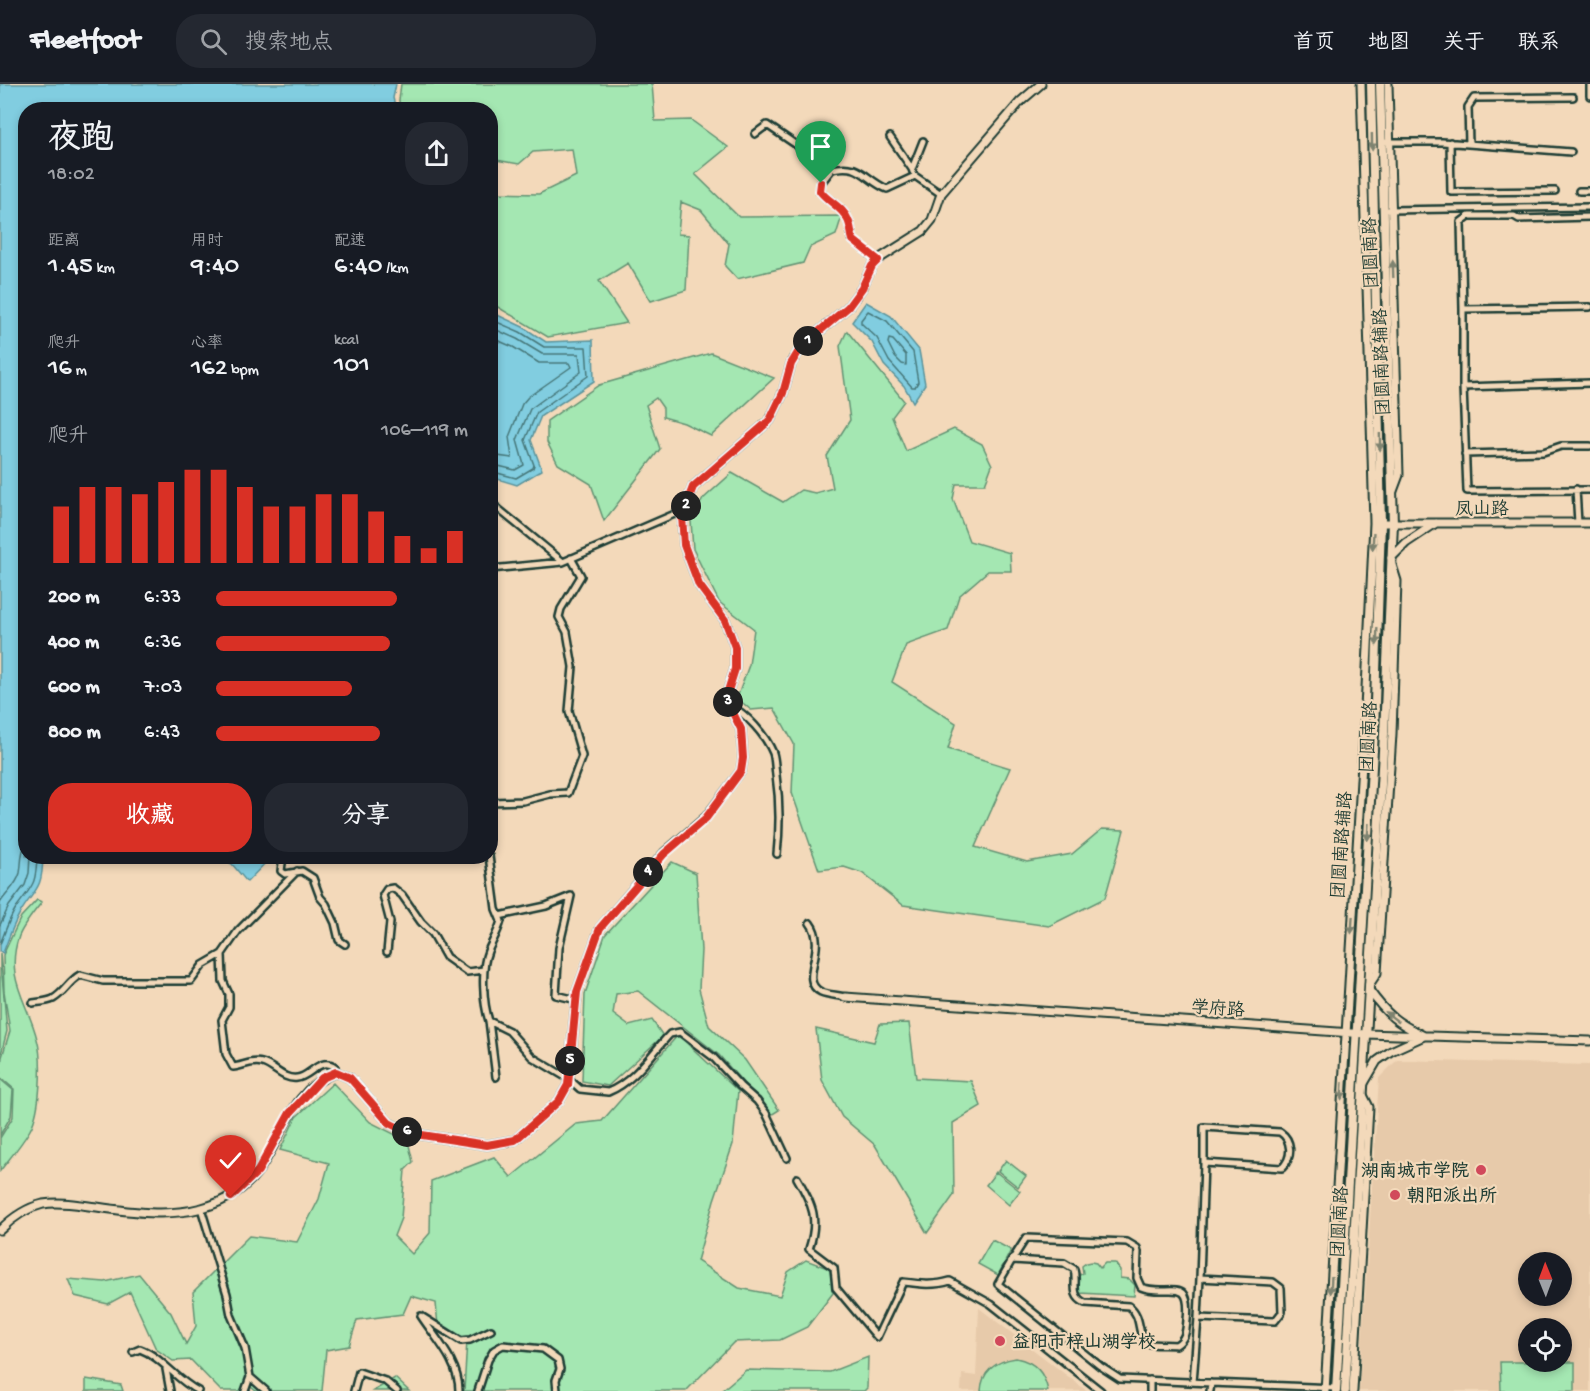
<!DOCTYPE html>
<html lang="zh">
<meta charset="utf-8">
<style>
:root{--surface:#171b24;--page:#242831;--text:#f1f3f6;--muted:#9ea1a6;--line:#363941;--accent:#d93025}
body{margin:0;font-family:"Gochi Hand","LXGW WenKai TC",sans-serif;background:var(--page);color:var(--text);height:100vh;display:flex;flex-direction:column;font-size:22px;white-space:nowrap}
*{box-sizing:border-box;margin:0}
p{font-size:20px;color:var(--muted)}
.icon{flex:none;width:33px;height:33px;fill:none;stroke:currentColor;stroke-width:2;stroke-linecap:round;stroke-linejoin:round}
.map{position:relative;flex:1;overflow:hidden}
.sheet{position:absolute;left:18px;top:18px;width:480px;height:762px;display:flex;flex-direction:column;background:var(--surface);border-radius:24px;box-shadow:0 3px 9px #0003}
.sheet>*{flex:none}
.needle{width:39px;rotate:359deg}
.controls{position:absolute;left:1518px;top:1168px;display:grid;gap:12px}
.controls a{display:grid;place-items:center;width:54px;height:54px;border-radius:50%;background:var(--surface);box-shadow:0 3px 9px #0003;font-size:30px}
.pin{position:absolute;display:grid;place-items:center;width:51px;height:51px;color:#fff;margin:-62px -26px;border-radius:50% 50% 50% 0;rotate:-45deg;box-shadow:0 0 6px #0007}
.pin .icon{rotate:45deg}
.km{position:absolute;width:30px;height:30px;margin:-15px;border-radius:50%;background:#222;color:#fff;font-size:16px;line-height:30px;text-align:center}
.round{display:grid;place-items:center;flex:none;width:63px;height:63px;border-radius:24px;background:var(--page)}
.head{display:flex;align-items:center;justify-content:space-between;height:102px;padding:0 30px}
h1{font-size:33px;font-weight:600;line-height:45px}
.figures{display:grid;grid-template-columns:repeat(3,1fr);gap:9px;height:102px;padding:6px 30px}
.figures div{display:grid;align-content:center}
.figures b{font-size:26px;font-weight:600}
.figures small{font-size:16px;font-weight:400}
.figures p{font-size:16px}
.chart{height:168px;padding:12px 30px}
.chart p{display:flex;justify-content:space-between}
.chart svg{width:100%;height:108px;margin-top:6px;stroke:var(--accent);stroke-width:6}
.action{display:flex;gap:12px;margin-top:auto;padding:12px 30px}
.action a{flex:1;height:69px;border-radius:24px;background:var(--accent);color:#fff;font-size:24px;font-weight:600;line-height:69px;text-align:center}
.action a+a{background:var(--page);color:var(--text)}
ul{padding:0 30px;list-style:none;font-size:20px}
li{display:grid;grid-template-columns:96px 72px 1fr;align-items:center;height:45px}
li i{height:15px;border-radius:8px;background:var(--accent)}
header{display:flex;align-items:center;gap:36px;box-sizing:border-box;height:84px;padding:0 30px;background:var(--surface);border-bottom:2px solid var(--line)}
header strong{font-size:28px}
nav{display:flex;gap:33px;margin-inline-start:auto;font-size:21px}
.search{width:420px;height:54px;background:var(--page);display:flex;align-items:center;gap:15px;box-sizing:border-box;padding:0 21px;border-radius:24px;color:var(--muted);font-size:22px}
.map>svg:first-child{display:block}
</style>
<header>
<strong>Fleetfoot</strong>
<div class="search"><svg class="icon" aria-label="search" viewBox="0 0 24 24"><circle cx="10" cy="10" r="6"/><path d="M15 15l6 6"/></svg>搜索地点</div>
<nav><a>首页</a><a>地图</a><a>关于</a><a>联系</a></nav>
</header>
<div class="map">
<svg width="1590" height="1307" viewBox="0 0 1590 1307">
<rect width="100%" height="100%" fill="#f3d9ba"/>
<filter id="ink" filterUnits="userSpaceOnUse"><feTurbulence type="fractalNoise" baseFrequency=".0167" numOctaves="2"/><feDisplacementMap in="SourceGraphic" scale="12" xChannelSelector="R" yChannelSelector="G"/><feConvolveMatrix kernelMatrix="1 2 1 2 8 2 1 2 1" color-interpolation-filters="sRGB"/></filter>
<g filter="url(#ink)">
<path fill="#e7caaa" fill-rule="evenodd" d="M1397 976 1590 981V1307H1359L1379 994ZM1528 1179H1562V1212H1528ZM1528 1245H1562V1278H1528Z
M979 1224 1087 1307H961L962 1290 976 1292Z"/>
<path fill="#a4e7b2" stroke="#629273" stroke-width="1.5" d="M401 0H652L655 37 691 36 728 63 695 90 739 133 842 132 836 151 810 163 803 179 737 195 725 182 729 160 701 126 681 118 678 150 689 151 686 206 651 217 628 179 599 197 627 239 548 253 491 219V109L539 110 576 92 572 65 533 68 519 80 491 75 490 26 400 25 399 16Z
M847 247 904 317 892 333 906 367 954 345 982 360 992 381 985 400H956L953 415 969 457 1010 469 1011 487H988L959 512 948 546 906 561 892 598 956 639 948 665 1010 684 975 763 1027 778 1072 770 1102 745 1124 746 1105 814 1049 842 903 821 862 789 844 783 819 786 792 709 794 660 774 624 751 626 737 614 749 581 754 545 719 518 693 465 691 437 703 415 732 389 783 418 801 406 815 409 833 404 827 372 850 336 840 262Z
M711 269 774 294 711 352 684 339 663 333V324L656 314 646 321 660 365 604 437 591 400 558 380 547 358V337L599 301Z
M672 778 696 789 701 866 699 905 709 942 745 976 779 1026 771 1031 719 971 638 907 616 910 613 930 629 942 652 936 663 952 608 1002 582 997 585 910 605 851Z
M37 816 42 818C34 828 24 840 19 852 4 895 28 918 37 955 43 976 41 1026 30 1046 22 1060 10 1074 0 1087V1054L13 1033 14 1005 0 993 2 973 10 947 4 907 3 871 21 833Z
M0 869 7 947 0 974Z
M909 939 916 994 971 997 981 1022 953 1039 954 1111 927 1149 875 1061 842 1033 822 996 816 945 874 958 880 940Z
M678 951 738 1007 733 1060 714 1116 697 1177 739 1204 780 1212 788 1188 806 1176 830 1185 833 1209 807 1243 780 1256 734 1258 686 1307H464L467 1256 438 1243 436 1219 411 1212 403 1230 357 1236 349 1262 326 1266 322 1307H256L248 1301 239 1307H221L191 1276 173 1277 156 1265 130 1208 108 1220 75 1212 68 1195 105 1198 139 1190 171 1229 186 1260 196 1242 193 1208 249 1152 297 1158 319 1115 329 1079 280 1066 296 1033 333 999 370 1038 408 1057 413 1078 405 1086 401 1134 394 1152 412 1170 430 1149 431 1097 494 1073 511 1093 576 1040 602 1037Z
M0 995 13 1006 11 1032 0 1051Z
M1006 1076 1026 1092 1018 1103 998 1087Z
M996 1088 1020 1107 1009 1121 986 1101Z
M992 1156 1011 1166 998 1191 978 1180Z
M1091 1178 1096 1179 1100 1184 1105 1179H1115L1120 1186V1194L1129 1195 1135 1201 1134 1212 1080 1209 1077 1206 1078 1192 1083 1189 1082 1182 1086 1179Z
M868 1273 867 1304 864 1307H721L746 1286 830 1288Z
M1016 1274C1035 1278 1044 1288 1048 1307H981C982 1286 996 1277 1016 1274Z
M1500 1278H1575V1307H1501Z
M395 1294 409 1307H373Z
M86 1295 121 1301 123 1307H86Z"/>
<path fill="#81cde0" stroke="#5a939b" stroke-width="1.5" d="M0 0H396L393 14 396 25 26 26V772L43 773C42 807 36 803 20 829 13 841 8 856 3 869L0 867Z
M866 218 891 232 919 266 925 300 913 318 904 302 884 281 872 258 852 238Z
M491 228 523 243 546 258 593 256 594 297 541 332 531 356 542 386 517 401 491 393Z
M218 773 271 772V773L247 798 232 780Z"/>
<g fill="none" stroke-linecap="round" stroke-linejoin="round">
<path stroke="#467779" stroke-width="1.5" d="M868 227 887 237 913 268 918 298 915 303H912L889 277 877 254 861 239V236Z
M490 235 520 248 544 263H586L588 292 537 328 525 356 534 381 533 384 516 394 490 387
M490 243 517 255 542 270H579L581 288 530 325 517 356 524 381 515 386 490 380
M490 253 513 263 539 279H569L571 283 528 313 522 320 509 353 512 374 490 371
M889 255 893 256 906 271V281L902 280 895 273 888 259Z
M0 819C6 809 17 801 20 789 22 779 20 769 26 759
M0 841 9 822 25 801 29 789 30 772
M0 860C5 848 9 835 16 824 32 801 36 803 37 772"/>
<g stroke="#1f3d34" stroke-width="10">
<path id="minor" d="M1590 0V12
M755 50 767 41 832 85 821 99 820 107C828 118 843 123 848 136 851 142 851 150 853 156L877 176
M890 53 912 85
M1386 58H1442L1571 68
M1450 58 1451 108 1555 107
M1469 60 1468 23 1474 14 1573 13
M832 85C861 78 864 95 887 105L915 92 941 110
M913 88 912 85 923 57
M1579 107H1590
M1388 126 1590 123
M1463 225 1461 138 1469 132H1514L1519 135 1590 133
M1590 299 1463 303 1467 407 1590 406
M1463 303V225L1590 223
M1465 370 1543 368 1561 362H1590
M1576 405 1578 439
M490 418 563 478 684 426
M490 485 563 478
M730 621C747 631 765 650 773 669 775 675 775 684 776 691 780 718 780 743 777 770
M490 718 523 717 550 710 568 709 582 672 569 627 573 583 567 548 559 533 561 525 581 492 571 474
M283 772 281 787 285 790 302 787 313 794 320 813 326 820 335 839 339 856 345 860
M489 772 496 825 501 837C498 848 493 856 488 867 481 884 483 919 489 937L509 947 532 973 569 995 580 1005 608 1008C635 997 651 970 670 950L680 948 713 973 740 1002 757 1017 766 1029 787 1074
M499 832 546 822 571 812 559 864 556 911 577 916
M810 839C829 864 797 896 821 908 828 911 837 911 845 913
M387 868 390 838 383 811 387 805 393 804 402 811 421 838 433 850 446 873 467 888 484 886
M222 870 223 897 229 910V923L222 936 226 970 233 983C243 982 252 976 262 979 274 982 283 996 297 994 310 993 320 972 335 983L336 988
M33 919C39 918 47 918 53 915 64 909 69 897 80 891L103 897H191L203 881 222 870 238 847 297 787
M489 937 496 993
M797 1094C813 1121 819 1135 809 1165L834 1184 836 1204 877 1253 903 1198C919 1200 934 1202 950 1197L991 1220 1101 1307
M201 1124 227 1210 231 1231 245 1264 250 1293 245 1307
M1012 1176 1026 1154 1127 1158 1137 1164 1138 1168 1137 1194 1141 1203C1168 1214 1192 1189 1187 1236 1186 1246 1186 1255 1176 1261 1168 1260 1160 1261 1152 1260 1134 1257 1145 1234 1129 1222L1085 1219C1069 1211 1078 1199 1074 1185L1064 1179 1012 1176 998 1200 1100 1282 1120 1295 1211 1299
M1200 1194 1204 1079 1282 1084C1293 1073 1292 1056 1280 1048L1204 1043V1079
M133 1268 140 1265C162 1273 176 1296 198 1307
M166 1285 170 1307
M250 1293 266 1307
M1150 1296V1307
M1193 1298 1198 1234 1275 1237 1282 1228 1281 1204 1273 1198 1200 1194 1198 1234
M354 1307 359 1288 385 1297 397 1307
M459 1307C459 1278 436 1255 421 1232L461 1257 470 1256 491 1246
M478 1307 488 1276 494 1266 503 1261 543 1265 558 1276 560 1285 556 1296 557 1307
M1210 1307 1211 1299 1336 1304"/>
</g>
<g stroke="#1f3d34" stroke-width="11">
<path id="tertiary" d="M1388 0 1399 391 1393 407
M1376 439H1590
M1391 474 1406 459 1436 439
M1369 901 1377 889 1392 650 1397 497 1392 481
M845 913 1366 950 1590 957
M1363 1001 1377 977 1391 967 1424 952C1397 939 1387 931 1369 906
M0 1146C12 1134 26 1124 43 1120 61 1117 79 1121 97 1123 131 1128 169 1133 202 1124 224 1118 245 1105 259 1086 283 1052 292 1005 336 988L350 994 389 1039 409 1049 487 1061 515 1056 559 1017 568 1001 577 908 600 844 664 769 706 733 741 687 743 674 741 645 729 621 727 610 735 585V563L725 536 699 501 684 461 682 432 693 403 770 336 783 309 791 280 802 262 848 223 862 204 872 182 877 176 923 147 932 136 941 110 1020 18 1041 0
M1325 1307 1364 645 1374 439 1361 0
M1353 1307 1369 1023 1363 1011"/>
</g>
<g stroke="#1f3d34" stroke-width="12">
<path id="secondary" d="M1336 1307 1374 648 1381 439 1371 0
M1345 1307 1384 650 1393 439 1380 0"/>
</g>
<use href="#minor" stroke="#f3d9ba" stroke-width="5"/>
<use href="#tertiary" stroke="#f3d9ba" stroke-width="7"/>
<use href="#secondary" stroke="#f3d9ba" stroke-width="8"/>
</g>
<defs><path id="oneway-solid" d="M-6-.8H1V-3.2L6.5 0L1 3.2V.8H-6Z" transform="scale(1.5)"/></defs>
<g fill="#7e8370">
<use href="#oneway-solid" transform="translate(1372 58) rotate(89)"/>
<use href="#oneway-solid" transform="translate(1393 185) rotate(-92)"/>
<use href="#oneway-solid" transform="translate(1380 358) rotate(89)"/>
<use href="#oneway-solid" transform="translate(1373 457) rotate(93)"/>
<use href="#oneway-solid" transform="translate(1377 553) rotate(92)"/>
<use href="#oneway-solid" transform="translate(1368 748) rotate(93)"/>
<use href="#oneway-solid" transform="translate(1352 841) rotate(94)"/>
<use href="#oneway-solid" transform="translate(1392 933) rotate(-142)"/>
<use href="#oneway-solid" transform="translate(1342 1007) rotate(93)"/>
<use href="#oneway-solid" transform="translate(1331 1201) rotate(93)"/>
</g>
</g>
<g fill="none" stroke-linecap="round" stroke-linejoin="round" filter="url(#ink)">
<g stroke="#fff" stroke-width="12">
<path id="route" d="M231 1113 258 1087 290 1029 322 994 336 988 350 994 389 1039 409 1049 487 1061 515 1056 559 1017 568 1001 577 908 600 844 664 770 706 734 741 687 743 674 741 645 729 621 727 610 735 585V563L725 536 699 501 684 461 682 432 693 403 770 336 783 309 791 280 802 262 848 223 862 204 872 182 878 176 853 156C851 150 851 142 848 136 843 123 828 118 820 107L821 99"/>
</g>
<use href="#route" stroke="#d93025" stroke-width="8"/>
</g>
<g fill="#d1495b" stroke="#f3d9ba" stroke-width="2">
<circle cx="1481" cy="1086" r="6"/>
<circle cx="1395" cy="1111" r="6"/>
<circle cx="1000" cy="1257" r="6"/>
</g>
<g text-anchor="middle" stroke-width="4.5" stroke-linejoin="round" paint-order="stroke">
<g font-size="18" fill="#1f3d34" stroke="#f3d9ba">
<text transform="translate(1370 169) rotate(-92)" y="6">团圆南路</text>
<text transform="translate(1381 278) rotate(-92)" y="6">团圆南路辅路</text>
<text x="1482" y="430">凤山路</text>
<text transform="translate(1368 653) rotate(-87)" y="6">团圆南路</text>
<text transform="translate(1341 761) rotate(-86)" y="6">团圆南路辅路</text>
<text transform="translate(1218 924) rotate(4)" y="6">学府路</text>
<text transform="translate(1339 1138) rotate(-87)" y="6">团圆南路</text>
</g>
<g font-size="18" font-weight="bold" fill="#1f3d34" stroke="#f3d9ba" text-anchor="start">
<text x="1469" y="1092" text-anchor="end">湖南城市学院</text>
<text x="1407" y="1117">朝阳派出所</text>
<text x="1012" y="1263">益阳市梓山湖学校</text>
</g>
</g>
</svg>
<div class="controls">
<a><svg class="needle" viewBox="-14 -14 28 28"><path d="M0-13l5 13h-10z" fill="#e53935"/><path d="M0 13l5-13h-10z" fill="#9ea1a6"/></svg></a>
<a><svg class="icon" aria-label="locate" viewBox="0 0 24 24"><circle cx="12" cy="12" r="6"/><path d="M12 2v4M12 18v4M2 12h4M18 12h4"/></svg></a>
</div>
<div class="pin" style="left:821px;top:99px;background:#1e9e55"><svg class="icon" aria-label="arrive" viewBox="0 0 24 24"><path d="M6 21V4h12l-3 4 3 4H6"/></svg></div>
<div class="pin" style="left:231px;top:1113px;background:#d93025"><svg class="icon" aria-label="check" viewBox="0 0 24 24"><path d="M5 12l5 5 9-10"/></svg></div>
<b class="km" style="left:808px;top:257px">1</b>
<b class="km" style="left:686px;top:422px">2</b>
<b class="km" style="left:728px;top:618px">3</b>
<b class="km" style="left:648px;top:788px">4</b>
<b class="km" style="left:570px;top:977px">5</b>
<b class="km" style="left:407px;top:1048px">6</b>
<section class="sheet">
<div class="head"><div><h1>夜跑</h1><p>18:02</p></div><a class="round"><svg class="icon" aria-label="share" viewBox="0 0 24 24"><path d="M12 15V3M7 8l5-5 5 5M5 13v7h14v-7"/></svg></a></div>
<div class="figures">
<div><p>距离</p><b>1.45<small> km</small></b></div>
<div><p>用时</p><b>9:40</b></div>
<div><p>配速</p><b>6:40<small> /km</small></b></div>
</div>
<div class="figures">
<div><p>爬升</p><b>16<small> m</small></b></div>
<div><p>心率</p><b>162<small> bpm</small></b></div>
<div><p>kcal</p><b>101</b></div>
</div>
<div class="chart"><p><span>爬升</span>106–119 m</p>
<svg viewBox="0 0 160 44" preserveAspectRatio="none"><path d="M5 44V21M15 44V13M25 44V13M35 44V16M45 44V11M55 44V6M65 44V6M75 44V13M85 44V21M95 44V21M105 44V16M115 44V16M125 44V23M135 44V33M145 44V38M155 44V31"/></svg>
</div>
<ul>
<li><b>200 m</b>6:33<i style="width:72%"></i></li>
<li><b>400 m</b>6:36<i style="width:69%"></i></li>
<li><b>600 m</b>7:03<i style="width:54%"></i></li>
<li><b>800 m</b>6:43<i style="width:65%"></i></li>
</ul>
<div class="action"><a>收藏</a><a>分享</a></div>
</section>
</div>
